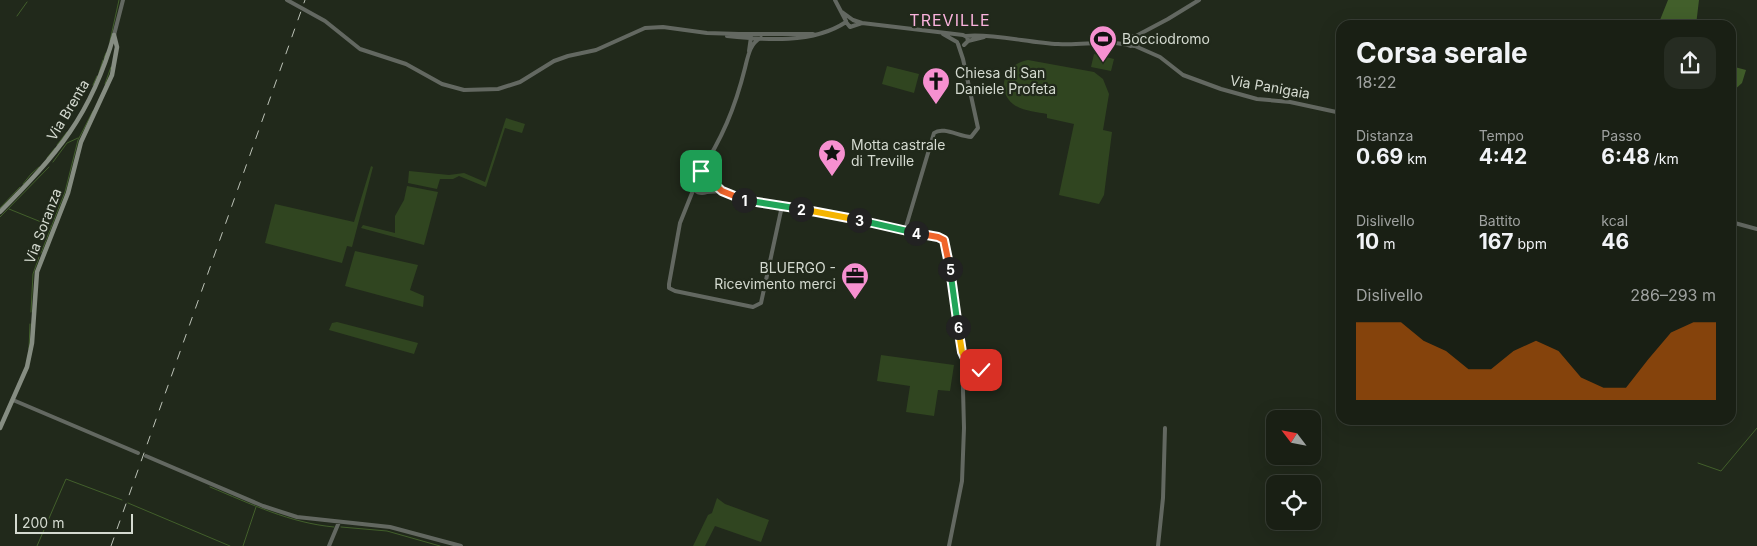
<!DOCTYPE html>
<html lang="it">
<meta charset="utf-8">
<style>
:root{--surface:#191f14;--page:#262c22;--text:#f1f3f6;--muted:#9fa2a0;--line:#373d34;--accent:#b45309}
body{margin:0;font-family:Inter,sans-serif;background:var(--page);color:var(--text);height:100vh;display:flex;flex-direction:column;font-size:19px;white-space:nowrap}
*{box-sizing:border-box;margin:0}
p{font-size:16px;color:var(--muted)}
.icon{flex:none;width:28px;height:28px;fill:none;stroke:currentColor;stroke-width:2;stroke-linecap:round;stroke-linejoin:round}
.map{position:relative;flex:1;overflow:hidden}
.drawer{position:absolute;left:1336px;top:20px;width:400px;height:405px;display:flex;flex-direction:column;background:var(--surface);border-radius:15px;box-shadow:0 5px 20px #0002,0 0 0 1px var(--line)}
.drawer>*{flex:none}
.needle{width:32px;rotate:302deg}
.controls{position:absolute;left:1266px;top:410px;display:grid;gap:10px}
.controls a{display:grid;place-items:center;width:55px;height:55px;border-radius:10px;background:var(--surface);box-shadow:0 5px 20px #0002,0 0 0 1px var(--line);font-size:25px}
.scale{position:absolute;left:15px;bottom:12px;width:118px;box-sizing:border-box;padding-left:5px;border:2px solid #d4dad0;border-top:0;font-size:14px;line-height:18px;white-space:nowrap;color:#d4dad0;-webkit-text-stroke:4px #21291b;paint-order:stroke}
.pin{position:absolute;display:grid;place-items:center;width:42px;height:42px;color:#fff;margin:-21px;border-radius:10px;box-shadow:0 2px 8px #0006}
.km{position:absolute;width:25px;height:25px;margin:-12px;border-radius:50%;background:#222;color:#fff;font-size:14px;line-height:25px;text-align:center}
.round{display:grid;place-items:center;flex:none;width:52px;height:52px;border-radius:15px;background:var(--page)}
.overview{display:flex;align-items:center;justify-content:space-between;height:85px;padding:0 20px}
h1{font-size:28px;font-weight:700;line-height:38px}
.metrics{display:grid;grid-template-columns:repeat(3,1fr);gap:8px;height:85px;padding:5px 20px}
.metrics div{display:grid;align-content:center}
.metrics b{font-size:21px;font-weight:700}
.metrics small{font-size:14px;font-weight:400}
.metrics p{font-size:14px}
.chart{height:140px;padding:10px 20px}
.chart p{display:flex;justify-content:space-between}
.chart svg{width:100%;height:90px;margin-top:5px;fill:var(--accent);opacity:.7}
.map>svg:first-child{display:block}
</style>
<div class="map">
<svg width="1757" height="546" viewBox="0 0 1757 546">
<rect width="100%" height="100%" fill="#21291b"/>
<path fill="#304520" d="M1094 54 1114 59 1111 71 1091 67Z
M1028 60 1094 72 1103 79 1109 94 1103 130 1112 132 1104 195 1099 204 1059 195 1074 124 1047 118V114C1037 112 1022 111 1013 104 994 88 1007 63 1028 60Z
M887 66 919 74 914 93 882 84Z
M506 118 525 124 522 133 505 128 486 187 459 176 453 179H440L437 189 408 183 409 171 449 175 464 173 485 182Z
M371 166 373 167 352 247 347 246 342 263 265 243 275 204 354 222Z
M407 186 438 192 424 245 361 228 363 225 395 233V216L404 200Z
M355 251 418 265 410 290 424 296 423 307 345 286Z
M337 322 418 343 414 354 329 330 332 323Z
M881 355 954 365 950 391 938 390 934 416 906 412 910 386 877 381Z
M717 498 725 504 769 520 761 542 715 526 705 546H693L708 515 712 513Z"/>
<path fill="#425f2b" d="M1668 0H1699L1696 25H1658Z
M1731 66 1746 70 1742 83 1732 92Z"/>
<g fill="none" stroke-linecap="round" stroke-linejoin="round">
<path stroke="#425f2b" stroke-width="1" d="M17 16 27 2
M110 41 119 0
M104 58 106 53
M99 73 103 60
M105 84 111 67
M93 85 97 76
M57 145 67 132
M47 158 55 148
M53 162 67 143 78 138
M23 184 31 174 39 167
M0 208 20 187
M9 209 51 226
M0 217 49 167
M41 253 65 192 78 140 93 111
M31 312 33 274 39 257
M29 349 30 324
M1698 463 1721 471 1757 428
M210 487C251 504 290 523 334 527
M128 503 230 546
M341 527 387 531 440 546
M37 546 66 479 122 500
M243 546 256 507"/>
<path stroke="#636861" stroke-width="4" d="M287 0 325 21 360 49 406 64 442 84 464 90 498 89 520 82 554 61 568 56 596 50 645 28 663 27 707 33 739 34H813
M835 0 846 21
M842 12 853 20 862 23 963 35 967 37 968 41
M846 22 850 27 862 23
M943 34 957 42
M114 35 123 0
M727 36C765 40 813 44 846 22
M966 36C991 33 1031 43 1058 44 1082 46 1108 39 1131 46
M1129 41a5 5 0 1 1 10 0a5 5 0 1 1-10 0Z
M1134 37 1168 19 1199 0
M964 45 968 41 984 37
M1135 46 1160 57 1183 75 1221 89 1257 99 1290 102 1341 113
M749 51 751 37
M692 183a10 10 0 1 1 20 0a10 10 0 1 1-20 0Z
M699 174C722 139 735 108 745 68 748 56 750 43 761 38
M712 182C739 209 793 206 829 214 865 221 902 229 938 237L944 241 949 260 962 351 964 428 962 481 949 546
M694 188 680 223 669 284V288L675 291 753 307 761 303 782 206
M707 192 722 191
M1731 222 1757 229
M905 230 934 133C943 126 960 137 971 137L978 128 963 59 958 44
M963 353 968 365
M962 370 966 374 981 370
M964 387 968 373
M13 400 138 453
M146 456 263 506 297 517 390 527 461 546
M329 546 339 522
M1158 546 1163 498 1165 428"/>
<path stroke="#868d82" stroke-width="4.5" d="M0 212C57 154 91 116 114 35
M0 428 27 367 32 343 37 272 68 193 81 142 112 75 117 47 114 35"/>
<path stroke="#bcc2b7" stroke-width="1" stroke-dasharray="9 9" stroke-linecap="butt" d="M111 546 305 0"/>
</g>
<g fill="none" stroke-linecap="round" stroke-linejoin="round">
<g stroke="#fff" stroke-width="10">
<path id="split-1" d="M701 171 698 174 708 175 712 182 722 191 744 200"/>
</g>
<g stroke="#fff" stroke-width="10">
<path id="split-2" d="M744 200 801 209"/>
</g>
<g stroke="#fff" stroke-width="10">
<path id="split-3" d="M801 209 859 220"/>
</g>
<g stroke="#fff" stroke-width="10">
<path id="split-4" d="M859 220 916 233"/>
</g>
<g stroke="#fff" stroke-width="10">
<path id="split-5" d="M916 233 938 237 944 240 950 269"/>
</g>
<g stroke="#fff" stroke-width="10">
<path id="split-6" d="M950 269 958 327"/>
</g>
<g stroke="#fff" stroke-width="10">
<path id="split-7" d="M958 327 962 352 968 365 981 370"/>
</g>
<use href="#split-1" stroke="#f0652b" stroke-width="6"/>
<use href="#split-2" stroke="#22a559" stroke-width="6"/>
<use href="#split-3" stroke="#f5b400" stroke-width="6"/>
<use href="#split-4" stroke="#22a559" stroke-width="6"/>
<use href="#split-5" stroke="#f0652b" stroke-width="6"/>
<use href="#split-6" stroke="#22a559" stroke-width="6"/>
<use href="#split-7" stroke="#f5b400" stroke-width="6"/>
</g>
<defs>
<g id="stadium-pin" transform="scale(1.4375)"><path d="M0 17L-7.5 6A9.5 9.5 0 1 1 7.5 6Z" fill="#f690d0" stroke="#21291b"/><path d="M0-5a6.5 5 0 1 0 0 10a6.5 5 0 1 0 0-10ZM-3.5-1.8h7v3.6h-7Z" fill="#111"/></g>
<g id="church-pin" transform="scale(1.4375)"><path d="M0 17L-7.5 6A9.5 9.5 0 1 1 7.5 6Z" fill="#f690d0" stroke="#21291b"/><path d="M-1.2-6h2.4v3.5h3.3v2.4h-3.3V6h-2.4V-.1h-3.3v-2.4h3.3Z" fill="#111"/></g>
<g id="sight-pin" transform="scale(1.4375)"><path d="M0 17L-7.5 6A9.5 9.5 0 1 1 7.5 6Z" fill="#f690d0" stroke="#21291b"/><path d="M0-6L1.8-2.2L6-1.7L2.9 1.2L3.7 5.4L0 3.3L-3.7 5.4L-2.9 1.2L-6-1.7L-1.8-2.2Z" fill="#111"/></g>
<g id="office-pin" transform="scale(1.4375)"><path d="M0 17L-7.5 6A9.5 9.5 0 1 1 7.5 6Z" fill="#f690d0" stroke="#21291b"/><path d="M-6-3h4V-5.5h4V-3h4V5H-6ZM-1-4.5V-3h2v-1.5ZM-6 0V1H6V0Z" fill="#111"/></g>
</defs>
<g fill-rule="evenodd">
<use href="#stadium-pin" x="1103" y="39"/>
<use href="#church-pin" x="936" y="81"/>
<use href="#sight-pin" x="832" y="153"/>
<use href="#office-pin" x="855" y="276"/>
</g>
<g text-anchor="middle" stroke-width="4.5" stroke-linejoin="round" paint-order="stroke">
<g font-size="14" fill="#d4dad0" stroke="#21291b" text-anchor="start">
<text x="1122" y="44">Bocciodromo</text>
<text x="955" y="78">Chiesa di San<tspan x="955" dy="16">Daniele Profeta</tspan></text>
<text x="851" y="150">Motta castrale<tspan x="851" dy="16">di Treville</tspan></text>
<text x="836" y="273" text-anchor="end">BLUERGO -<tspan x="836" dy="16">Ricevimento merci</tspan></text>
</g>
<g font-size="14" fill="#d4dad0" stroke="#21291b">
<text transform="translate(1270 87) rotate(10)" y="5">Via Panigaia</text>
<text transform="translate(68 110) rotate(-59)" y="5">Via Brenta</text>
<text transform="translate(43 226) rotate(-69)" y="5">Via Soranza</text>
</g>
<g font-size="16" letter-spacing="1" fill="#fab2dd" stroke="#21291b">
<text x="950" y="26">TREVILLE</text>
</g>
</g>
</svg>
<div class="controls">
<a><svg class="needle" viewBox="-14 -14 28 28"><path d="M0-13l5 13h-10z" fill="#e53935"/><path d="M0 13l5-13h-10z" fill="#9fa2a0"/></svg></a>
<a><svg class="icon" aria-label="locate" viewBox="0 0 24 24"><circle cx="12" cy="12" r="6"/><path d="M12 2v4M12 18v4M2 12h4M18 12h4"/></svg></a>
</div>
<div class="scale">200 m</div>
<div class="pin" style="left:701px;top:171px;background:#1e9e55"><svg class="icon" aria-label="arrive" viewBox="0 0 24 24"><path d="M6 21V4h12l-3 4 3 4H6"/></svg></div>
<div class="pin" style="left:981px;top:370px;background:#d93025"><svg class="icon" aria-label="check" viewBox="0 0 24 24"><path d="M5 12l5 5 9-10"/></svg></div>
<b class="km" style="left:744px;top:200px">1</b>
<b class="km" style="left:801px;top:209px">2</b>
<b class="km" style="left:859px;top:220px">3</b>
<b class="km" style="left:916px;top:233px">4</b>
<b class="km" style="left:950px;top:269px">5</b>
<b class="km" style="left:958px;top:327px">6</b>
<section class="drawer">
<div class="overview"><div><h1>Corsa serale</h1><p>18:22</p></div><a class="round"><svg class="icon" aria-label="share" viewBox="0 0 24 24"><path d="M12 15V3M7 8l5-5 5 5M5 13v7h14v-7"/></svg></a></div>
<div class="metrics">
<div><p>Distanza</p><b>0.69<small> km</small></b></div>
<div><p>Tempo</p><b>4:42</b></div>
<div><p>Passo</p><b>6:48<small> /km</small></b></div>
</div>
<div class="metrics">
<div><p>Dislivello</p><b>10<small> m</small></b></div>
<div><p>Battito</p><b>167<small> bpm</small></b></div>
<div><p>kcal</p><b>46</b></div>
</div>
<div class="chart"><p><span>Dislivello</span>286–293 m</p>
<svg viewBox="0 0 160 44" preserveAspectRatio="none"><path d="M0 44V6L10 6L20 6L30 15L40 20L50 29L60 29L70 20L80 15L90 20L100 33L110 38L120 38L130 24L140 11L150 6L160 6V44z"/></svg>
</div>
</section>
</div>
